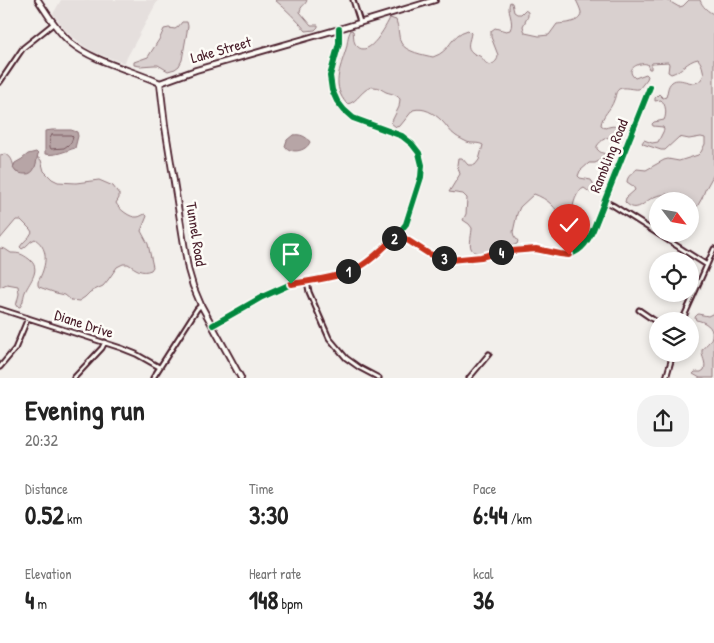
<!DOCTYPE html>
<style>
:root{--surface:#fff;--page:#f2f2f2;--text:#222;--muted:#767676}
body{margin:0;font-family:"Patrick Hand",sans-serif;background:var(--page);color:var(--text);height:100vh;display:flex;flex-direction:column;font-size:19px;white-space:nowrap}
*{box-sizing:border-box;margin:0}
p{font-size:16px;color:var(--muted)}
.icon{flex:none;width:28px;height:28px;fill:none;stroke:currentColor;stroke-width:2;stroke-linecap:round;stroke-linejoin:round}
.map{position:relative;height:378px;overflow:hidden}
.sheet{display:flex;flex-direction:column;background:var(--surface);flex:1}
.sheet>*{flex:none}
.needle{width:32px;rotate:121deg}
.tools{position:absolute;left:649px;top:192px;display:grid;gap:10px}
.tools a{display:grid;place-items:center;width:50px;height:50px;border-radius:50%;background:var(--surface);box-shadow:0 2px 8px #0003;font-size:25px}
.pin{position:absolute;display:grid;place-items:center;width:42px;height:42px;color:#fff;margin:-51px -21px;border-radius:50% 50% 50% 0;rotate:-45deg;box-shadow:0 0 5px #0007}
.pin .icon{rotate:45deg}
.km{position:absolute;width:25px;height:25px;margin:-12px;border-radius:50%;background:#222;color:#fff;font-size:14px;line-height:25px;text-align:center}
.round{display:grid;place-items:center;flex:none;width:52px;height:52px;border-radius:20px;background:var(--page)}
.overview{display:flex;align-items:center;justify-content:space-between;height:85px;padding:0 25px}
h1{font-size:28px;font-weight:700;line-height:38px}
.metrics{display:grid;grid-template-columns:repeat(3,1fr);gap:8px;height:85px;padding:5px 25px}
.metrics div{display:grid;align-content:center}
.metrics b{font-size:25px;font-weight:700}
.metrics small{font-size:14px;font-weight:400}
.metrics p{font-size:14px}
.map>svg:first-child{display:block}
</style>
<div class="map">
<svg width="714" height="378" viewBox="0 0 714 378">
<rect width="100%" height="100%" fill="#f2efeb"/>
<filter id="ink" filterUnits="userSpaceOnUse"><feTurbulence type="fractalNoise" baseFrequency=".02" numOctaves="2"/><feDisplacementMap in="SourceGraphic" scale="10" xChannelSelector="R" yChannelSelector="G"/><feConvolveMatrix kernelMatrix="1 2 1 2 8 2 1 2 1" color-interpolation-filters="sRGB"/></filter>
<g filter="url(#ink)">
<path fill="#e5dfdd" d="M61 0H158L124 63 94 52 84 46 66 31 53 14Z"/>
<path fill="#d9d0cf" stroke="#92787d" d="M275 0H307C306 5 300 6 300 12L311 25H318V27L315 30 306 31C297 20 286 9 275 0Z
M576 0H667L679 7 683 6 689 0H700C702 6 708 12 714 14V174L705 190 702 198 693 214H690V201H667L669 197 667 194C663 195 658 195 654 197 644 201 637 215 625 202L626 198 635 190 633 186 627 182C627 176 633 173 637 169L646 170 664 160 668 159 679 161 698 155 701 152 705 144V138L701 137 689 139 679 137 665 150H661L643 144 642 143 644 140 652 143 658 142 664 130 663 127 653 126 652 124 654 122 664 120C667 114 666 104 661 100L655 101V98L659 94 663 98 666 97C668 92 667 86 672 82 681 75 695 90 702 78 704 75 704 74 703 70 702 65 701 63 698 59 687 61 682 71 671 74L668 72 669 64 668 62 652 63 651 65V69H649L647 64C639 62 624 69 635 78L646 74 648 76 647 79 639 89C633 90 624 86 619 89 615 92 616 96 614 100 611 110 602 115 601 125L605 128C612 126 617 124 622 132 614 141 607 132 597 146V149C603 156 607 152 614 156V158H605L595 163H589L580 171 578 176 580 178 591 180 593 183 596 191 591 193 584 188C576 191 573 204 572 213L576 220 575 221C565 223 558 211 552 205 547 200 540 196 534 194L520 207 517 214 513 232 514 236 518 241 517 244C510 247 504 247 497 248 490 249 475 258 471 248 469 244 472 233 472 228L469 224 463 220 466 214 467 198 463 194 449 192 460 174 457 165 458 158H462L468 165H475L479 160 483 145C478 142 472 144 467 142 463 140 459 138 456 136 450 132 447 126 442 121 434 113 424 107 413 110L400 126 396 127 391 123 399 107 400 99C396 94 392 94 386 92 382 90 379 87 374 87 362 87 358 103 347 104 331 86 340 69 346 49 348 42 347 37 351 30L353 31C354 36 353 43 357 46 369 59 386 26 390 18L396 20C399 27 398 37 401 43 406 52 424 55 433 57 452 51 449 35 468 30L471 33C470 41 465 47 473 53 475 55 479 55 481 57 485 61 484 63 490 65 495 63 498 60 498 55L491 37V31L495 28 506 31 510 30C515 21 506 11 510 2L512 3 514 12 517 14H521L525 10 528 12V16L523 26 525 33 539 36 549 35 557 24C565 23 582 23 581 12 580 8 578 4 576 0Z
M182 22H187L188 26 182 60 179 66 175 69 168 71 158 65H154L140 66 134 65V62L148 57 160 38 164 29 169 28 175 29 178 27Z
M5 154C14 157 12 165 16 172 33 174 33 174 37 157L41 160 44 171 52 179 58 182 76 183 99 180 113 186 119 194V198L116 203C119 209 130 218 137 217 140 217 142 215 145 214L147 216 141 231 148 244 153 267 151 270C141 274 136 269 128 264H123L117 267 108 280 103 286 90 292 85 297 79 301 71 300 65 295 56 293 39 287 38 285V282C45 268 51 250 35 239 29 241 27 247 22 249L20 247C23 241 29 239 32 232L30 229 21 220H16L0 239V155Z
M0 248 5 249 11 253C20 253 22 254 29 259 42 269 30 281 25 292 23 297 24 302 20 307L16 306 19 294 18 286 7 284 0 287Z
M714 313V378H700L693 374 695 372H701L704 370C707 362 701 357 702 350 705 345 711 342 712 336 714 327 704 321 696 320L695 317 698 314 708 316Z"/>
<path fill="#b7a5a6" stroke="#8b6f75" d="M52 130H71L77 132 78 136 75 148C65 151 56 156 45 154V131Z
M293 135C300 134 306 136 310 142 306 152 290 154 285 146L287 140Z
M36 152 38 154C36 162 36 175 25 174 22 174 19 173 16 172L13 168 15 163 22 159 28 154Z"/>
<g fill="none" stroke-linecap="round" stroke-linejoin="round">
<path stroke="#76555c" stroke-width="1" d="M52 135H71L73 137 71 143 64 148 51 149C49 146 49 138 52 135Z"/>
<g stroke="#4a1f2b" stroke-width="7">
<path id="minor" d="M353 0 360 22
M0 82 23 48 53 24
M604 201 614 206 707 265
M398 234C414 244 430 257 449 260 454 260 459 259 464 259 488 256 512 247 536 249 547 250 559 257 570 254 582 251 588 240 593 230L650 87
M307 281 309 292 329 338 346 358 360 368 379 378
M0 309 121 348 136 354 159 367
M639 310 658 323
M682 321 714 249
M213 325 262 297 291 284 332 276 356 269 367 262 380 250 398 234 406 224 421 177 422 165 419 153 412 144 402 136 353 118 344 110 337 101 332 90 330 76 339 43V29
M0 367 15 349 28 318
M74 378 102 348 105 342
M153 378 197 309 201 305
M469 378 489 354
M666 378 673 354"/>
</g>
<g stroke="#4a1f2b" stroke-width="8">
<path id="tertiary" d="M160 83 196 70 339 29 435 0"/>
</g>
<g stroke="#4a1f2b" stroke-width="8">
<path id="secondary" d="M38 0C48 15 58 32 71 43 94 62 132 70 160 83L165 126 188 269 193 286 201 305 241 378"/>
</g>
<use href="#minor" stroke="#fdfcf7" stroke-width="3"/>
<use href="#tertiary" stroke="#fdfcf7" stroke-width="4"/>
<use href="#secondary" stroke="#fdfcf7" stroke-width="4.5"/>
<g stroke="#fdfcf7" stroke-width="9">
<path id="cycleway" d="M398 234C414 244 430 257 449 260 454 260 459 259 464 259 488 256 512 247 536 249 547 250 559 257 570 254 582 251 588 240 593 230L650 87
M213 325 262 297 291 284 332 276 356 269 367 262 380 250 398 234 406 224 421 177 422 165 419 153 412 144 402 136 353 118 344 110 337 101 332 90 330 76 339 43V29"/>
</g>
<use href="#cycleway" stroke="#00873e" stroke-width="6"/>
</g>
</g>
<g fill="none" stroke-linecap="round" stroke-linejoin="round" filter="url(#ink)">
<g stroke="#fff" stroke-width="10">
<path id="route" d="M291 284C311 281 339 277 356 269 372 261 385 246 398 234L429 254 450 260 481 257 499 252 536 249 560 254 569 255"/>
</g>
<use href="#route" stroke="#c8321e" stroke-width="6"/>
</g>
<g text-anchor="middle" stroke-width="5" stroke-linejoin="round" paint-order="stroke">
<g font-size="15" fill="#4a1f2b" stroke="#fdfcf7">
<text transform="translate(221 50) rotate(-16)" y="5">Lake Street</text>
<text transform="translate(609 156) rotate(-68)" y="5">Rambling Road</text>
<text transform="translate(196 234) rotate(81)" y="5">Tunnel Road</text>
<text transform="translate(84 324) rotate(18)" y="5">Diane Drive</text>
</g>
</g>
</svg>
<div class="tools">
<a><svg class="needle" viewBox="-14 -14 28 28"><path d="M0-13l5 13h-10z" fill="#e53935"/><path d="M0 13l5-13h-10z" fill="#767676"/></svg></a>
<a><svg class="icon" aria-label="locate" viewBox="0 0 24 24"><circle cx="12" cy="12" r="6"/><path d="M12 2v4M12 18v4M2 12h4M18 12h4"/></svg></a>
<a><svg class="icon" aria-label="layers" viewBox="0 0 24 24"><path d="M12 4l9 5-9 5-9-5zM3 14l9 5 9-5"/></svg></a>
</div>
<div class="pin" style="left:291px;top:284px;background:#1e9e55"><svg class="icon" aria-label="arrive" viewBox="0 0 24 24"><path d="M6 21V4h12l-3 4 3 4H6"/></svg></div>
<div class="pin" style="left:569px;top:255px;background:#d93025"><svg class="icon" aria-label="check" viewBox="0 0 24 24"><path d="M5 12l5 5 9-10"/></svg></div>
<b class="km" style="left:348px;top:271px">1</b>
<b class="km" style="left:394px;top:238px">2</b>
<b class="km" style="left:444px;top:258px">3</b>
<b class="km" style="left:501px;top:252px">4</b>
</div>
<section class="sheet">
<div class="overview"><div><h1>Evening run</h1><p>20:32</p></div><a class="round"><svg class="icon" aria-label="share" viewBox="0 0 24 24"><path d="M12 15V3M7 8l5-5 5 5M5 13v7h14v-7"/></svg></a></div>
<div class="metrics">
<div><p>Distance</p><b>0.52<small> km</small></b></div>
<div><p>Time</p><b>3:30</b></div>
<div><p>Pace</p><b>6:44<small> /km</small></b></div>
</div>
<div class="metrics">
<div><p>Elevation</p><b>4<small> m</small></b></div>
<div><p>Heart rate</p><b>148<small> bpm</small></b></div>
<div><p>kcal</p><b>36</b></div>
</div>
</section>
